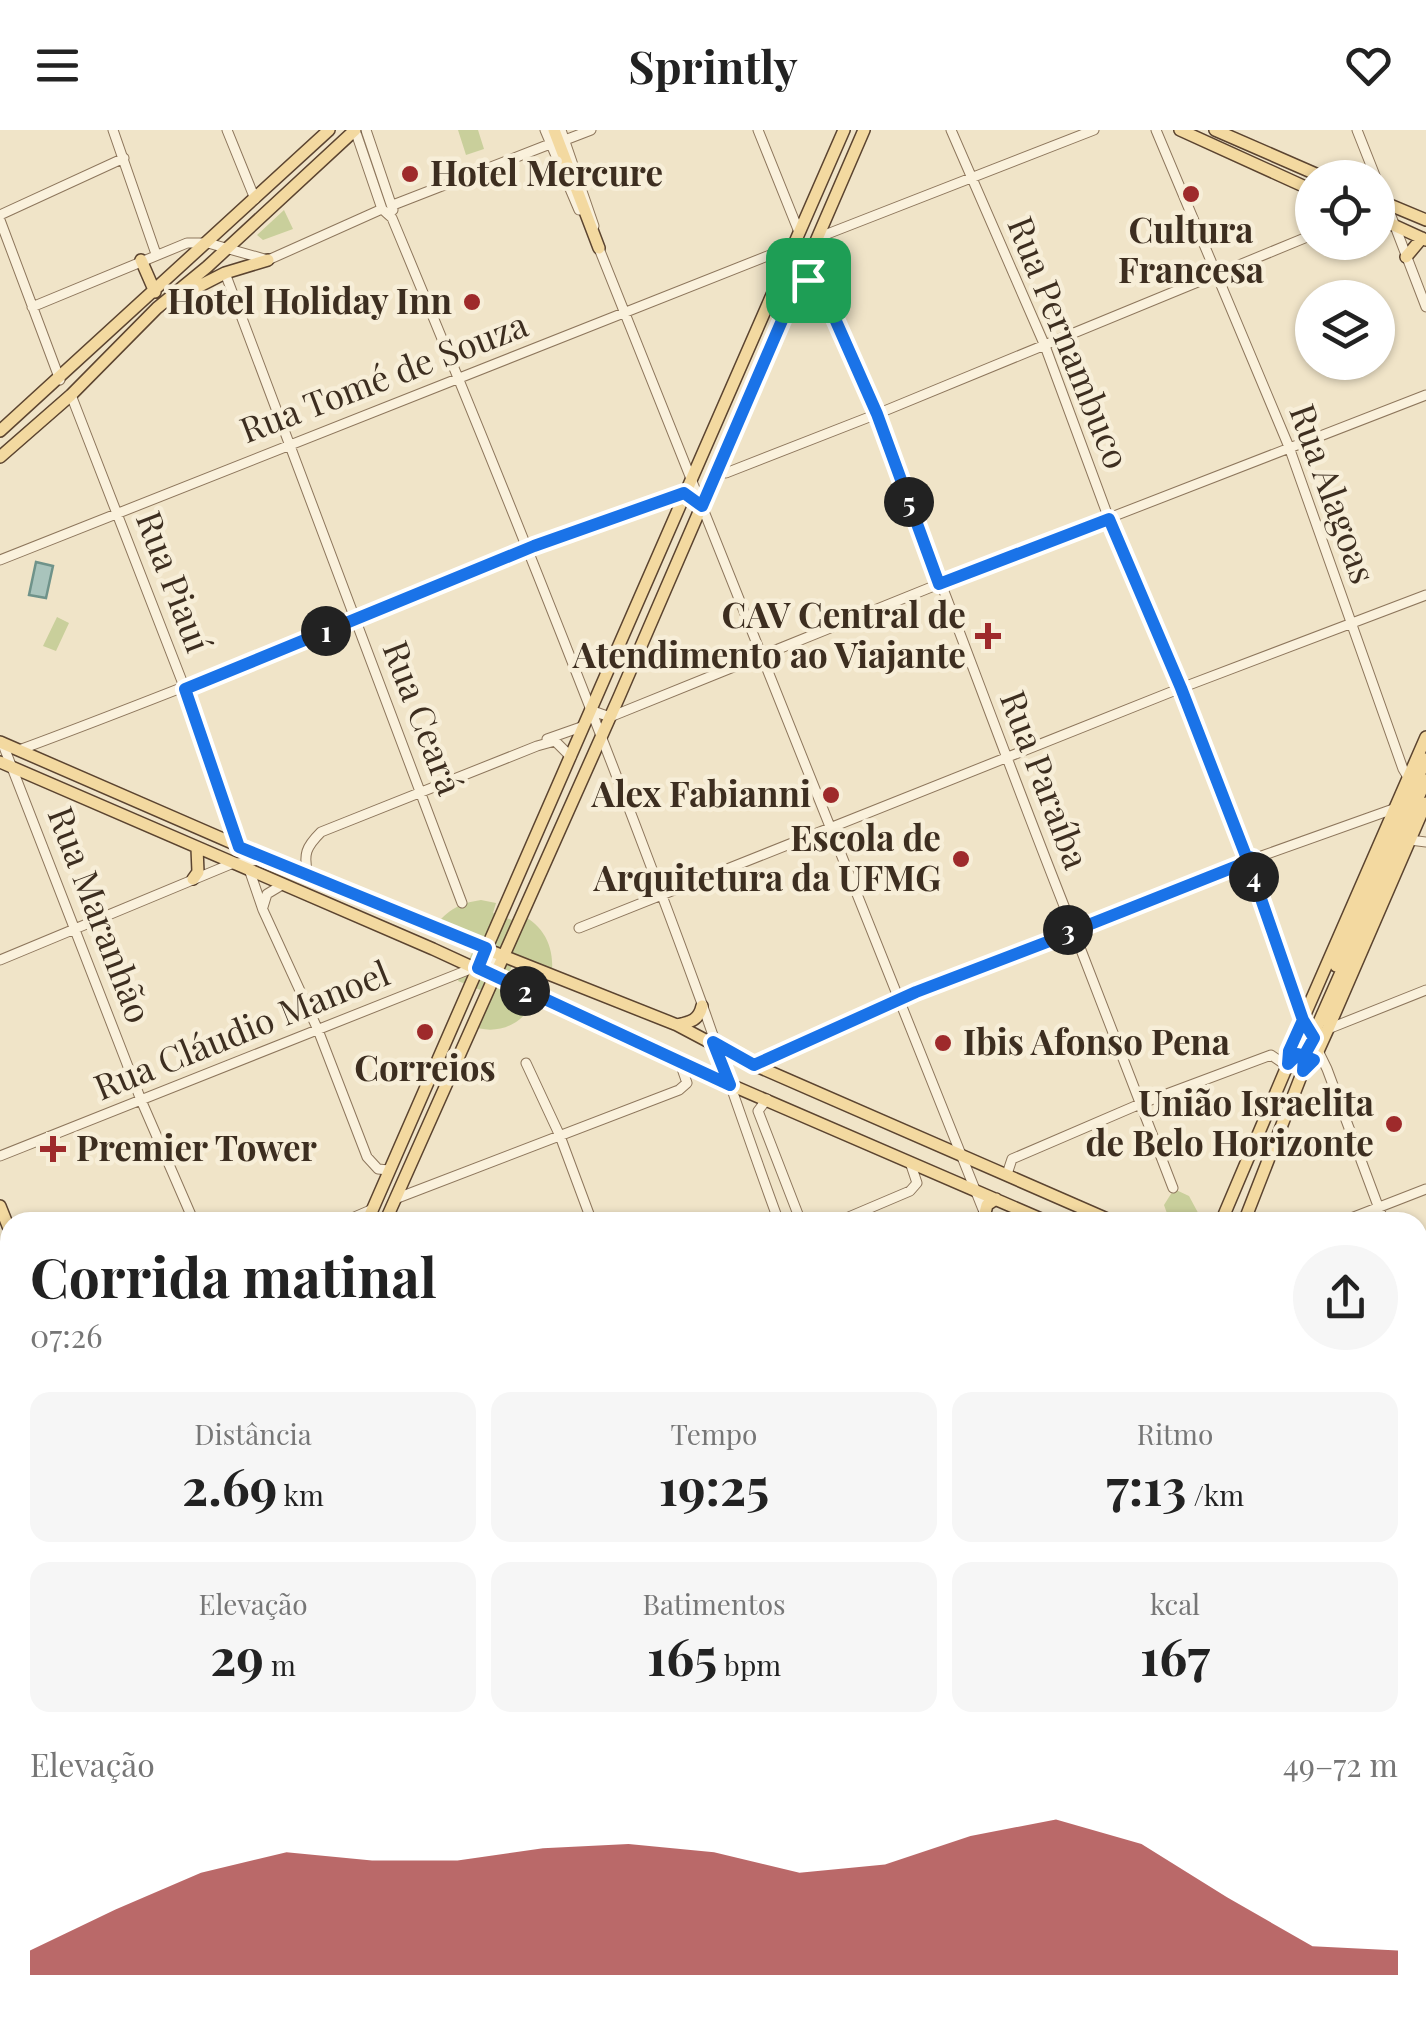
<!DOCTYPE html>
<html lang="pt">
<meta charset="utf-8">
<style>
:root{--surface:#fff;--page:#f6f6f6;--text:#222;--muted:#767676;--accent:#9e2a2b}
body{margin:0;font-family:"Playfair Display",serif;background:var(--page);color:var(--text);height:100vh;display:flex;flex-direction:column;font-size:38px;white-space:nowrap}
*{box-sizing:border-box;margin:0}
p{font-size:32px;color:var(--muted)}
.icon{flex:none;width:55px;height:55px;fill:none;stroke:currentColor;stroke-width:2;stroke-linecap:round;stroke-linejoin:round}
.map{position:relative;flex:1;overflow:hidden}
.side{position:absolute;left:0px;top:1082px;width:1428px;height:812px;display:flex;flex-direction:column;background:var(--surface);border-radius:30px 30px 0 0;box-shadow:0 2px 8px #0004}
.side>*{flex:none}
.fabs{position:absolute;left:1295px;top:30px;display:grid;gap:20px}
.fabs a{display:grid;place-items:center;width:100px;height:100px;border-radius:50%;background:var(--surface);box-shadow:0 2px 8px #0004;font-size:50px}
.pin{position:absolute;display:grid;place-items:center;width:85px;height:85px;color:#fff;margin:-42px;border-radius:20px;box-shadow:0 5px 15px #0006}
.km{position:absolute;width:50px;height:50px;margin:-25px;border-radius:50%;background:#222;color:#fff;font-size:28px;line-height:50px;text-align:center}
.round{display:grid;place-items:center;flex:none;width:105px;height:105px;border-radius:52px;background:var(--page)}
.overview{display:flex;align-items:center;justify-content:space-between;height:170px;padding:0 30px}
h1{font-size:55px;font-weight:700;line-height:75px}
.stats{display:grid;grid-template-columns:repeat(3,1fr);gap:15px;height:170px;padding:10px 30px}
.stats div{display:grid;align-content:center;border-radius:20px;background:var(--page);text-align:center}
.stats b{font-size:50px;font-weight:700}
.stats small{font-size:28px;font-weight:400}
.stats p{font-size:28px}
.chart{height:280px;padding:20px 30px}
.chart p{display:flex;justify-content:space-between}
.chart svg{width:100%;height:180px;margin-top:10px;fill:var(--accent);opacity:.7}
header{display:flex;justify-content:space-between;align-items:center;height:130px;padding:0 30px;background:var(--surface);font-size:45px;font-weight:700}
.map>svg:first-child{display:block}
</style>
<header><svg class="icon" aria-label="menu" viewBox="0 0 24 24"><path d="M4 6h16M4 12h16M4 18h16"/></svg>Sprintly<svg class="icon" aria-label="heart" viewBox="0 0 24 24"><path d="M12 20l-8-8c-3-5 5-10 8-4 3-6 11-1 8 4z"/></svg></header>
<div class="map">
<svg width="1426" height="1893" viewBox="0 0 1426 1893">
<rect width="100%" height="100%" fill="#f0e4c8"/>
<path fill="#c9cf9b" d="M458 0H478L484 19 466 25Z
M284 80 293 99 263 110 257 105Z
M57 487 69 493 56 521 43 516Z
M481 770 496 773 493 783 512 790 516 782C542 793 554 814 552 841L513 834 501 859 533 873C520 897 494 906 469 895L483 861 458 851 474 819 433 801C443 782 459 773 481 770Z
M1174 1059 1189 1066 1203 1092H1170L1164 1075Z
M1426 1480V1585L1418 1606V1484Z"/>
<path fill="#a9c4bc" stroke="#6f938a" stroke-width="2.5" d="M36 432 53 436 46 468 29 465Z"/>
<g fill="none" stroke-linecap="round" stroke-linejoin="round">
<g stroke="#8d765c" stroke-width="11">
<path id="minor" d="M113 0 156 124
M227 0 255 69
M355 0 382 79 392 88C500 347 605 608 701 871 727 945 752 1019 779 1092
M366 0 393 80
M545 0 579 80
M561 0 594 96
M758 0 799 102
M951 0 1045 216 1109 389 1246 726
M1156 0 1289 317 1403 639 1409 649
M1357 0 1376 48
M565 10 591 0
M1378 52 1426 177
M393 75 550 14
M0 85 124 28
M0 90 60 250
M817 108 1094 0
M598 116 988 1092
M225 143 462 773
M799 151 808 149 820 155C913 365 987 583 1072 796
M32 177 187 113H208L268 130 382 79
M71 265 185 559 239 717
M718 336 726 343 877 284 1312 105
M0 430 770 125H780L787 130
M590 580 610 587 939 454 1426 265
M547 609 584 596
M2 612 141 970 194 1092
M19 620C242 538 460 442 685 363L688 365
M1410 710 1426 712
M1253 729 1396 678
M1250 737 1303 890 1327 939 1384 1092
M250 742 263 780 318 900 367 1027 378 1039 389 1040
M308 745C303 724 306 717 321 702L537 616 555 611 571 627
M263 777 267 764 282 755
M579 798 1181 558 1426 465
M1078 799 1242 733
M1076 807 1173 1058
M0 830 231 734 267 729
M1328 899 1426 860
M526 933 560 1006 592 1092
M754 935 916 863 1068 804
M767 969 758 981 801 1092
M0 1026 503 826
M1007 1044 1012 1029 1140 974 1271 925 1287 936
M395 1069 679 960 687 953 680 933
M343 1092 373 1079
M837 1092 910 1061 917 1053 910 1032
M1341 1092 1426 1059
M1418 1165 1426 1184
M0 1214 10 1213
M0 1261 10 1249
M10 1331V1332
M1418 1450 1426 1446
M1418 1465 1426 1462
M0 1481 2 1464
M0 1615H10
M1418 1635 1426 1615
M1418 1668 1426 1649
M0 1776 10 1775
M4 1873 6 1893
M255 1885 273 1893
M510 1885 512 1893
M714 1885 717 1893
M849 1885 864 1893
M1088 1885 1091 1893
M1116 1885 1119 1893
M1296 1885 1299 1893
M293 1893 313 1885
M369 1893 376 1885
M819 1893 841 1885
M1306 1893 1309 1885
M1320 1893 1324 1885"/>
</g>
<g stroke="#5b4430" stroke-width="14">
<path id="major" d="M554 0 599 118
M1180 0 1312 60
M1215 0 1325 48
M1378 70 1426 90
M1378 88 1426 110
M1406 127 1422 108
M141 130 155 162
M180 166 225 143 268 130
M0 301 329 0
M0 327 71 265 157 178 207 137 355 0
M0 612 375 775 677 895 745 931 1114 1092
M0 632 433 819 680 933 1048 1092
M193 749 198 742 197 718
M1336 836 1426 629
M677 895C691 892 699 890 702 876
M1303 941 1314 930 1328 899 1426 673
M0 1076 10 1101
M985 1083 987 1075 996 1069
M367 1092 844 0
M385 1092 619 567 864 0
M1221 1092 1288 934 1289 921 1426 607
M1244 1092 1303 941 1304 926 1426 650
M0 1128 10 1154
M1418 1226 1426 1230
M1418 1253 1426 1257
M137 1893V1885
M155 1893V1885
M872 1893 875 1885
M896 1893 899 1885"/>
</g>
<use href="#minor" stroke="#faf1dc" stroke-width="9"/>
<use href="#major" stroke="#f3d9a0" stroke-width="11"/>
</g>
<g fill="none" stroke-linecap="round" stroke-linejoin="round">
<g stroke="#fff" stroke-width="20">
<path id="route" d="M808 150 799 151 702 376 684 363 534 416 185 559 239 717 486 818 478 838 730 955 713 912 754 935 916 862 1068 804 1070 797 1078 799 1242 734 1250 737 1303 890 1314 908 1304 926 1303 941 1314 930C1309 928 1303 926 1298 924L1288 934 1289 921 1303 890 1250 737 1253 728 1246 726 1181 558 1109 389 939 454 877 284 820 155 808 150"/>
</g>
<use href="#route" stroke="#1a73e8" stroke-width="12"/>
</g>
<g fill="#9e2a2b" stroke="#f7eed8" stroke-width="4">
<circle cx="410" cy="44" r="10"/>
<circle cx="1191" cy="64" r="10"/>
<circle cx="472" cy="172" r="10"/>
<path d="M983 491h10v10h10v10h-10v10h-10v-10h-10v-10h10z"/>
<circle cx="831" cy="665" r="10"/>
<circle cx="961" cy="729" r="10"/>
<circle cx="425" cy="902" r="10"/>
<circle cx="943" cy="913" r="10"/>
<circle cx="1394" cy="994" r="10"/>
<path d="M48 1004h10v10h10v10h-10v10h-10v-10h-10v-10h10z"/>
</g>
<g text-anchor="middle" stroke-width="9" stroke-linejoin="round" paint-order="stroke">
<g font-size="35" font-weight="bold" fill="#3d2e20" stroke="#f7eed8" text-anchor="end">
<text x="430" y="56" text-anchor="start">Hotel Mercure</text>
<text x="1191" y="113" text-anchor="middle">Cultura<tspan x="1191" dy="40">Francesa</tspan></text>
<text x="452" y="184">Hotel Holiday Inn</text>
<text x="966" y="498">CAV Central de<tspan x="966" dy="40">Atendimento ao Viajante</tspan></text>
<text x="811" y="677">Alex Fabianni</text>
<text x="941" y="721">Escola de<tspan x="941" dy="40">Arquitetura da UFMG</tspan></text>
<text x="963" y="925" text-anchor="start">Ibis Afonso Pena</text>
<text x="425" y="951" text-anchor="middle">Correios</text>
<text x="1374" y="986">União Israelita<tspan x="1374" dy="40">de Belo Horizonte</tspan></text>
<text x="76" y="1031" text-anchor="start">Premier Tower</text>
</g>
<g font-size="35" fill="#3d2e20" stroke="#f7eed8">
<text transform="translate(1068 213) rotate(68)" y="12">Rua Pernambuco</text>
<text transform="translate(384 248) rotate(-21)" y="12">Rua Tomé de Souza</text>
<text transform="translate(1332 364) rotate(70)" y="12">Rua Alagoas</text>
<text transform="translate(173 452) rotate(69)" y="12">Rua Piauí</text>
<text transform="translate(422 588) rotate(69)" y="12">Rua Ceará</text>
<text transform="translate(1044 650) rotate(69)" y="12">Rua Paraíba</text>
<text transform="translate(99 785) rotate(69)" y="12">Rua Maranhão</text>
<text transform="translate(242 901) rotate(-22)" y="12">Rua Cláudio Manoel</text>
</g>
</g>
</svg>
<div class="fabs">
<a><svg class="icon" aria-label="locate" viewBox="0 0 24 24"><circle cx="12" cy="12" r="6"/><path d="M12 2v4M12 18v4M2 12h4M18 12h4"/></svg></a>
<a><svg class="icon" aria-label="layers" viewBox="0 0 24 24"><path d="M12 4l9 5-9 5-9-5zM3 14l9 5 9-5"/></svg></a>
</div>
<div class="pin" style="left:808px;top:150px;background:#1e9e55"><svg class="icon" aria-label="arrive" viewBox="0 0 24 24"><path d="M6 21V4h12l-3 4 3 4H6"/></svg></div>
<b class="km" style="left:326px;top:501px">1</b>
<b class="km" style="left:525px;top:861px">2</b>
<b class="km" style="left:1068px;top:800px">3</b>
<b class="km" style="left:1254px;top:747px">4</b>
<b class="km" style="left:909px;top:372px">5</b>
<section class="side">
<div class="overview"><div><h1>Corrida matinal</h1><p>07:26</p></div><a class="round"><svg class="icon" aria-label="share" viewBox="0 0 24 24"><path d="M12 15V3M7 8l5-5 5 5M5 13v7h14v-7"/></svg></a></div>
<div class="stats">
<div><p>Distância</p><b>2.69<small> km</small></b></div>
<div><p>Tempo</p><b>19:25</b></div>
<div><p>Ritmo</p><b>7:13<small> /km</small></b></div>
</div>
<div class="stats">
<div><p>Elevação</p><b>29<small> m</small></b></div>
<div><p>Batimentos</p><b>165<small> bpm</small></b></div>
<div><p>kcal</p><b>167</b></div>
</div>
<div class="chart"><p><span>Elevação</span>49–72 m</p>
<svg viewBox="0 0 160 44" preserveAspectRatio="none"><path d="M0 44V38L10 28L20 19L30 14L40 16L50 16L60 13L70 12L80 14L90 19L100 17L110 10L120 6L130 12L140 25L150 37L160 38V44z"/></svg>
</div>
</section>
</div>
